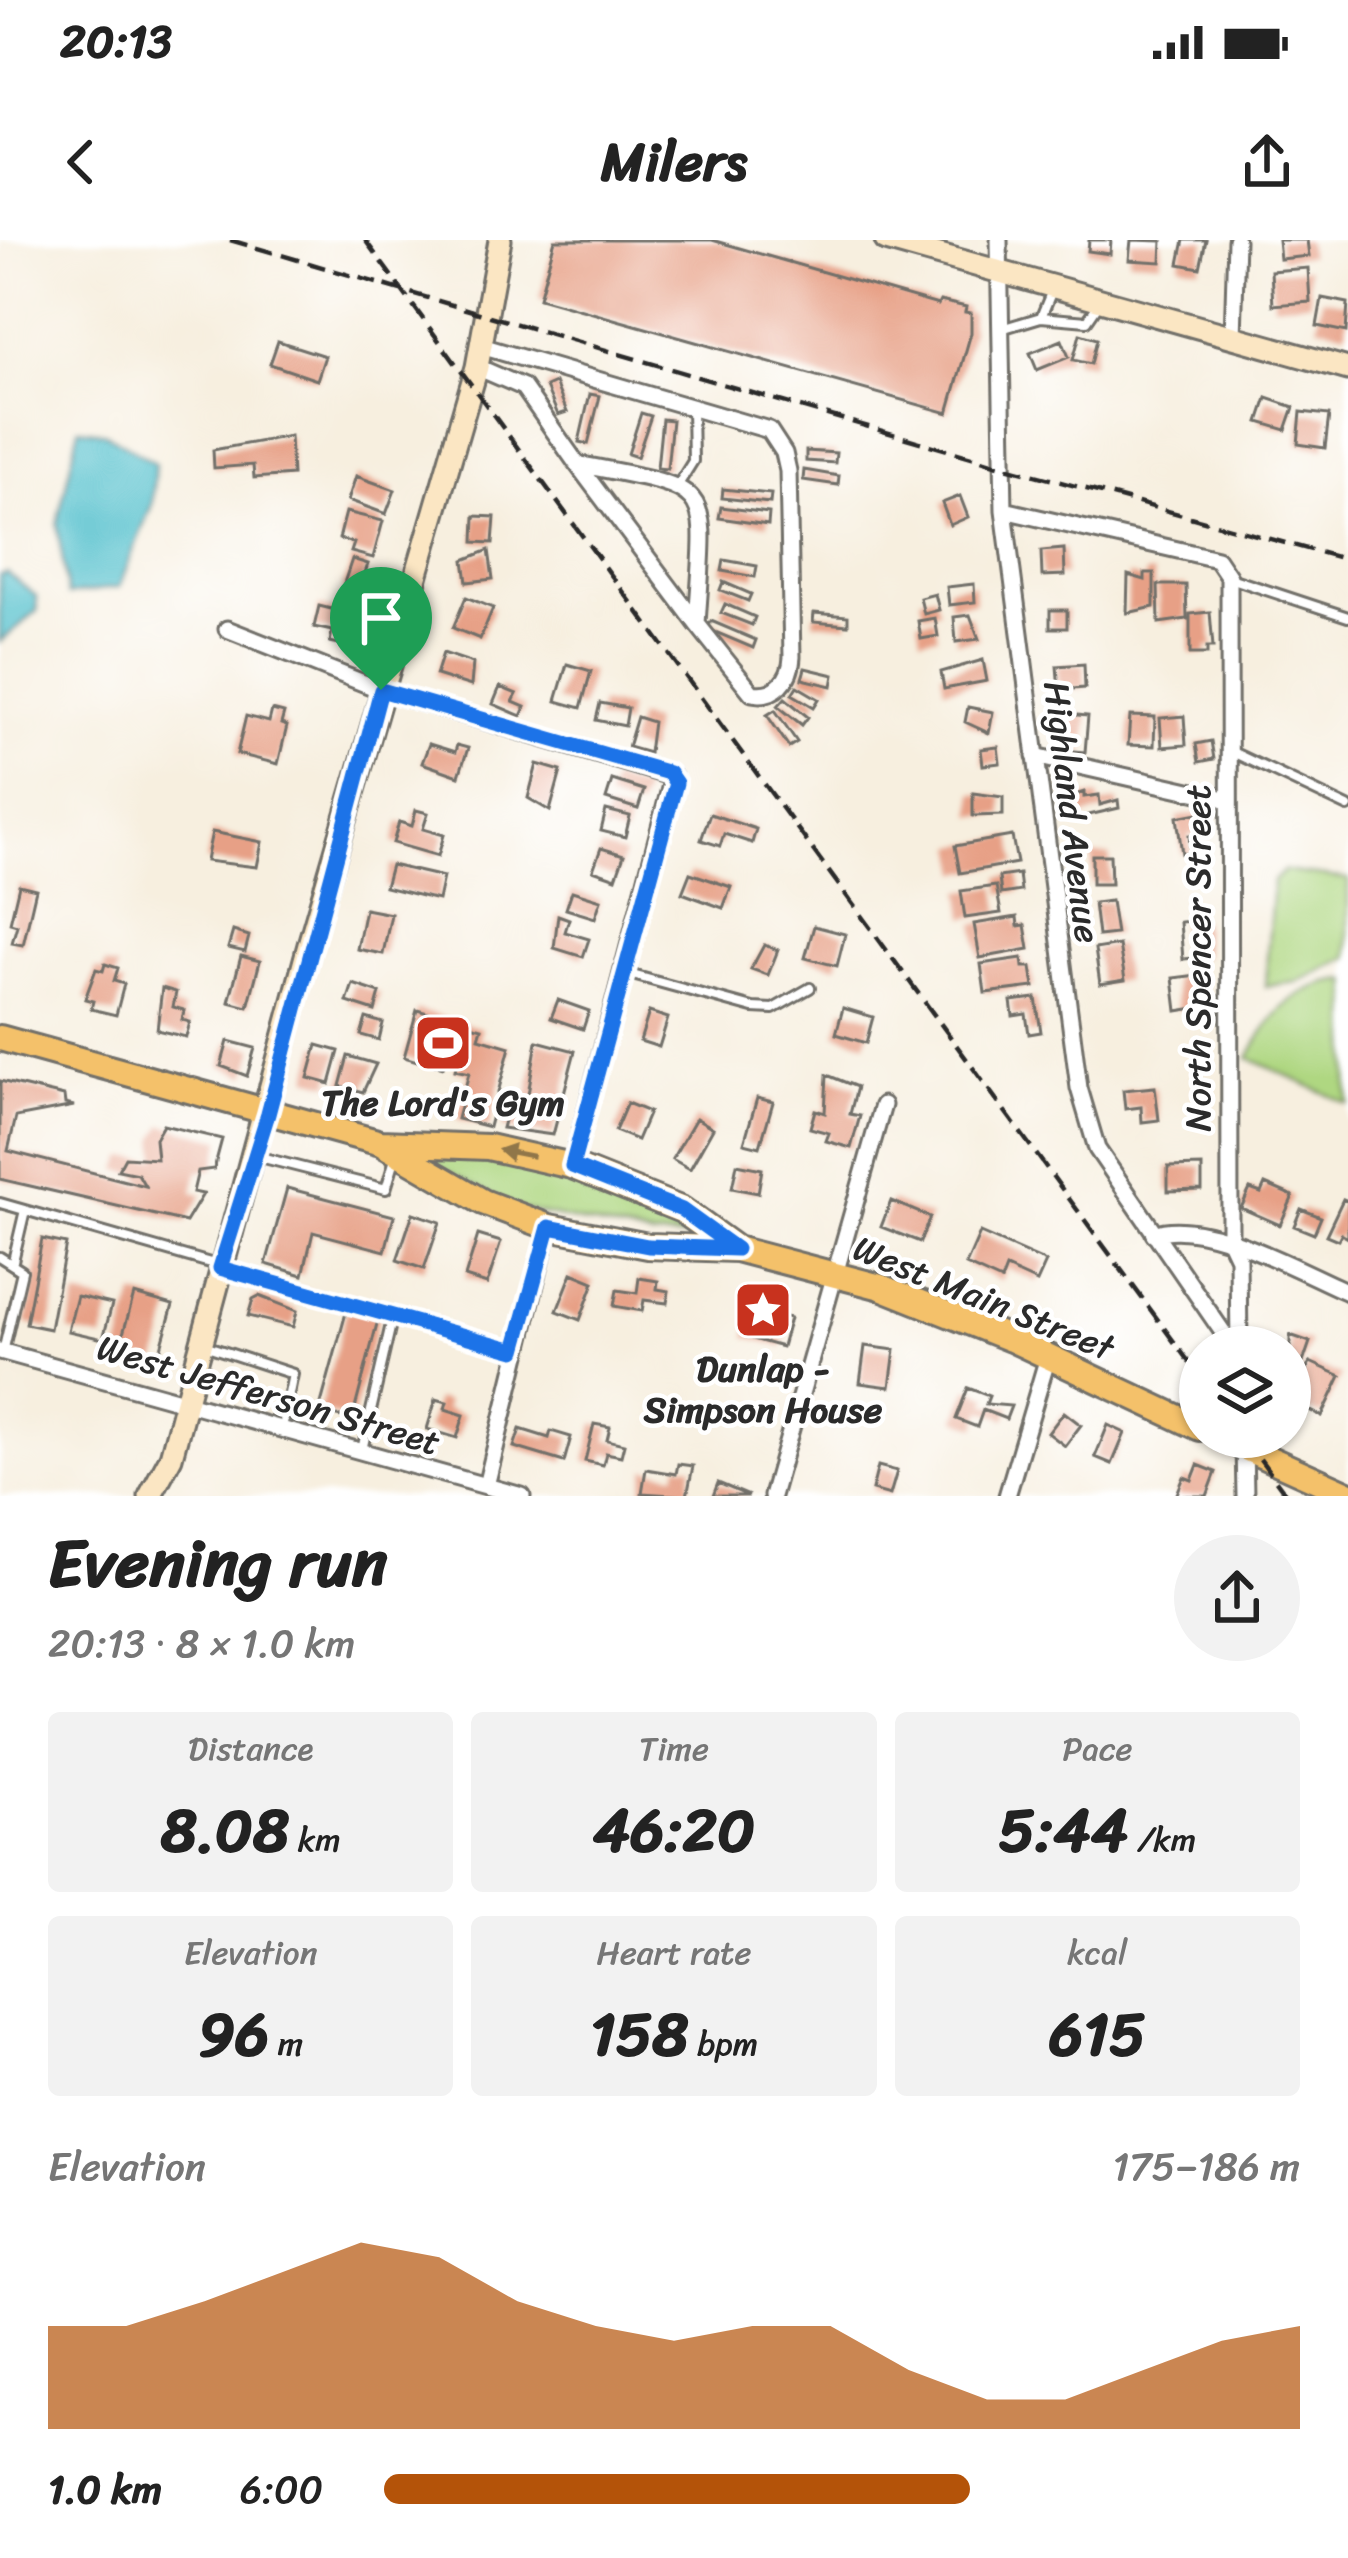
<!DOCTYPE html>
<meta charset="utf-8">
<style>
:root{--surface:#fff;--page:#f2f2f2;--text:#222;--muted:#767676;--accent:#b45309}
body{margin:0;font-family:Sriracha,sans-serif;background:var(--page);color:var(--text);height:100vh;display:flex;flex-direction:column;font-size:45px;white-space:nowrap}
*{box-sizing:border-box;margin:0}
p{font-size:39px;color:var(--muted)}
.icon{flex:none;width:66px;height:66px;fill:none;stroke:currentColor;stroke-width:2;stroke-linecap:round;stroke-linejoin:round}
.map{position:relative;height:1256px;overflow:hidden}
.panel{display:flex;flex-direction:column;background:var(--surface);flex:1}
.panel>*{flex:none}
.buttons{position:absolute;left:1179px;top:1086px;display:grid;gap:24px}
.buttons a{display:grid;place-items:center;width:132px;height:132px;border-radius:50%;background:var(--surface);box-shadow:0 3px 9px #0004;font-size:60px}
.pin{position:absolute;display:grid;place-items:center;width:102px;height:102px;color:#fff;margin:-123px -51px;border-radius:50% 50% 50% 0;rotate:-45deg;box-shadow:0 0 12px #0007}
.pin .icon{rotate:45deg}
.round{display:grid;place-items:center;flex:none;width:126px;height:126px;border-radius:63px;background:var(--page)}
.summary{display:flex;align-items:center;justify-content:space-between;height:204px;padding:0 48px}
h1{font-size:66px;font-weight:800;line-height:90px}
.metrics{display:grid;grid-template-columns:repeat(3,1fr);gap:18px;height:204px;padding:12px 48px}
.metrics div{display:grid;align-content:center;border-radius:12px;background:var(--page);text-align:center}
.metrics b{font-size:60px;font-weight:800}
.metrics small{font-size:33px;font-weight:400}
.metrics p{font-size:33px}
.chart{height:336px;padding:24px 48px}
.chart p{display:flex;justify-content:space-between}
.chart svg{width:100%;height:216px;margin-top:12px;fill:var(--accent);opacity:.7}
ul{padding:0 48px;list-style:none;font-size:39px}
li{display:grid;grid-template-columns:192px 144px 1fr;align-items:center;height:90px}
li i{height:30px;border-radius:15px;background:var(--accent)}
.status{display:flex;justify-content:space-between;align-items:center;height:84px;padding:0 60px;background:var(--surface);direction:ltr}
.status svg{height:33px;fill:currentColor}
header{display:flex;justify-content:space-between;align-items:center;height:156px;padding:0 48px;background:var(--surface);font-size:54px;font-weight:800}
.map>svg:first-child{display:block}
</style>
<div class="status"><b>20:13</b><svg viewBox="0 0 49 12"><path d="M0 12V9h3v3zM5 12V6h3v6zM10 12V3h3v9zM15 12V0h3v12zM26 1h20v11H26zM47 4h2v5h-2z"/></svg></div>
<header><svg class="icon" aria-label="back" viewBox="0 0 24 24"><path d="M15 5l-7 7 7 7"/></svg>Milers<svg class="icon" aria-label="share" viewBox="0 0 24 24"><path d="M12 15V3M7 8l5-5 5 5M5 13v7h14v-7"/></svg></header>
<div class="map">
<svg width="1348" height="1256" viewBox="0 0 1348 1256">
<rect width="100%" height="100%" fill="#fff"/>
<filter id="ink" filterUnits="userSpaceOnUse"><feTurbulence type="fractalNoise" baseFrequency=".00833" numOctaves="2"/><feDisplacementMap in="SourceGraphic" scale="24" xChannelSelector="R" yChannelSelector="G"/><feConvolveMatrix kernelMatrix="1 2 1 2 8 2 1 2 1" color-interpolation-filters="sRGB"/></filter>
<filter id="wash" filterUnits="userSpaceOnUse"><feTurbulence type="fractalNoise" baseFrequency=".004" numOctaves="4" result="noise"/><feDisplacementMap in="SourceGraphic" scale="48" xChannelSelector="R" yChannelSelector="G"/><feGaussianBlur stdDeviation="2.7" result="paint"/><feColorMatrix in="noise" values="0 0 0 0 0 0 0 0 0 0 0 0 0 0 0 0 0 1.4 0 .05"/><feComposite in="paint" operator="in"/></filter>
<g filter="url(#wash)">
<rect width="100%" height="100%" fill="#f7efdf"/>
<path fill="#afd781" stroke="#6d8156" stroke-width="3" d="M1284 631 1348 639V717L1298 742 1265 746 1273 641Z
M1348 740V864L1249 818C1271 773 1296 744 1348 740Z
M409 910 520 921 622 952 707 997H651L516 968Z"/>
<path fill="#53c0cc" stroke="#3f767c" stroke-width="3" d="M79 188 105 193 155 223 152 264 119 347 68 355 57 284Z
M7 333 36 356 37 371 0 402V335Z"/>
<g id="blocks">
<path fill="#e7a086" d="M555 0H712L938 65 940 61 966 67 965 72 971 73V93L948 173 539 58Z
M1089 0H1111L1110 14 1088 11Z
M1131 0 1162 1 1161 22 1129 20Z
M1184 0H1206L1200 28 1179 24Z
M1278 0H1307L1309 16 1280 19Z
M1308 28 1310 62 1273 65 1271 31Z
M1322 58 1348 63 1346 92 1317 86Z
M1080 94 1097 99 1091 124 1073 120Z
M1062 100 1069 117 1037 130 1030 113Z
M278 101 325 116 317 140 270 124Z
M555 143 567 172 558 175 546 147Z
M590 154 600 156 588 204 579 202Z
M1267 158 1294 167 1286 190 1259 182Z
M1301 172 1329 175 1325 208 1298 204Z
M641 173 651 176 637 217 628 214Z
M662 179 672 180 667 229 657 228Z
M290 196 292 235 254 238 253 225 214 228 213 210Z
M806 211 836 213 835 223 806 221Z
M804 230 839 236 838 245 803 240Z
M356 236 395 250 386 274 348 260Z
M723 249 771 254 770 263 722 258Z
M960 256 968 277 950 285 942 263Z
M721 267 769 273 768 285 719 278Z
M346 272 383 281 373 318 351 312 354 303 339 299Z
M475 276 495 277 493 303 474 302Z
M1064 309 1065 335 1042 336 1041 311Z
M489 310 493 339 467 342 464 320Z
M352 319 368 324 358 354 342 349Z
M724 320 757 326 755 337 722 331Z
M1145 333H1154V367L1127 373 1128 335 1145 340Z
M723 342 751 354 748 361 720 350Z
M974 344 975 362 949 365 947 347Z
M1158 345H1186L1187 379 1159 383Z
M935 354 939 370 924 374 920 358Z
M466 357 493 368 480 399 453 388Z
M725 364 755 377 752 385 721 373Z
M319 366 356 375 348 406 330 402 332 391 314 387Z
M1050 370H1067V388H1050Z
M1210 372 1213 407H1207V414H1190V374Z
M814 373 848 376V385L813 382Z
M970 375 979 399 956 402 954 377Z
M935 378 938 396 921 399 918 381Z
M711 381 756 400 753 408 708 389Z
M443 413 473 423 471 446 436 435Z
M983 420 987 441 944 449 941 432Z
M567 424 591 431 581 468 556 461Z
M1084 424 1085 448 1059 450 1057 426Z
M805 428 834 435 832 446 802 439Z
M797 446 819 459 814 467 792 454Z
M500 447 517 454 513 462 525 467 521 476 493 464Z
M785 458 808 477 802 485 778 466Z
M600 463 628 468 625 486 596 480Z
M968 467 993 472 989 493 965 482Z
M272 470 284 473 281 484 287 486 278 524 237 514 246 476 269 482Z
M775 470 797 502 789 507 767 475Z
M1067 474 1088 476 1085 512 1064 510Z
M1130 476 1155 477 1154 506 1128 505Z
M1184 476 1186 505 1162 507 1160 478Z
M637 477 653 482 649 513 628 507Z
M1211 501 1214 519 1199 522 1196 504Z
M429 504 455 512 457 505 468 508 459 536 422 523Z
M998 507 1000 523 983 525 981 509Z
M537 524 561 531 550 571 528 558Z
M612 540 644 550 638 569 606 559Z
M1084 552V557L1099 555 1100 565 1118 560 1119 568 1072 579 1069 557Z
M973 553 1003 557V575L973 576Z
M416 570 428 573 423 589 444 595 438 616 393 603 399 582 412 586Z
M606 570 630 576 625 597 601 591Z
M1198 573 1201 594 1189 595 1191 613 1182 614 1177 577Z
M710 574 756 589 752 603 724 594 720 606 701 600Z
M212 592 262 602 257 627 206 621Z
M1012 596 1017 623 960 633 955 606Z
M601 608 624 615 616 638 593 630Z
M1092 615H1110L1111 644H1092Z
M391 625 443 637 438 660 385 647Z
M690 633 731 647 723 668 682 653Z
M1019 634 1021 651 1001 654 999 637Z
M19 645 36 649 23 705 12 703 17 685 10 683Z
M996 646 1001 673 965 678 961 651Z
M572 651 601 660 595 678 566 669Z
M1111 661 1116 694 1098 696 1094 663Z
M365 669 391 674 383 714 357 709Z
M558 675 569 679 565 692 589 699 583 717 554 708Z
M1017 677 1018 686 1025 685 1029 709 980 718 974 684Z
M1203 680 1205 717 1183 719 1180 682Z
M814 686 845 694 837 726 805 718Z
M233 691 249 696 245 712 228 708Z
M764 705 778 710 768 735 751 729Z
M1119 705 1125 740 1100 744 1095 709Z
M241 716 260 721 248 767 229 762Z
M1022 718 1023 727H1031L1034 747 985 753 981 724Z
M105 724 118 728 114 741 124 744 116 775 91 769 93 761 85 759 96 729 103 731Z
M1198 735 1202 767 1177 771 1173 738Z
M353 744 380 753 375 771 347 762Z
M162 748 176 752 173 767 184 770 182 780 190 782 186 797 157 790Z
M1036 758 1041 792 1029 794 1026 774 1013 776 1011 761Z
M558 760 589 771 583 789 551 778Z
M843 768 873 777 866 803 836 794Z
M417 770 482 788 479 798 510 807 489 887 457 879 469 833 455 830 458 818 447 815 443 827 430 823 434 812 421 808 417 821 404 817Z
M649 772 668 778 659 807 640 801Z
M366 778 383 783 379 800 361 795Z
M228 801 255 808 247 836 221 826Z
M537 801 575 811 553 895 502 888 506 873 524 878Z
M317 805 339 811 330 844 308 838Z
M348 816 376 824 363 852 340 846Z
M827 835 857 847 850 874 860 876 851 908 826 901 829 893 810 888 815 870 825 873Z
M0 841 64 856 65 864 74 866 16 877 8 911 145 946 138 934 118 930 125 917 157 919 155 899 163 885 222 899 214 929 198 931 193 952 203 954 186 982 0 939Z
M1155 847 1159 880 1142 882 1141 867 1125 869 1123 850Z
M757 858 773 862 760 907 744 903Z
M627 863 649 872 637 900 615 891Z
M696 878 713 888 690 929 672 919Z
M737 924 762 929 758 953 732 948Z
M1202 926V950L1168 951V927Z
M1265 944 1293 956 1280 985 1241 968 1250 949 1261 953Z
M287 948 394 976 385 1011 313 992 303 1035 266 1024Z
M1343 959 1348 961V998L1341 994 1338 1000 1326 995Z
M891 961 930 977 920 1002 881 987Z
M1301 969 1321 977 1314 994 1294 986Z
M413 973 440 982 424 1029 397 1020Z
M980 993 1046 1022 1037 1042 1006 1028 1001 1041 966 1025Z
M478 995 501 1002 487 1044 465 1037Z
M42 999 66 1004 50 1089 26 1084Z
M572 1033 594 1042 580 1080 557 1071Z
M639 1038 658 1041 657 1049 669 1051 667 1063 644 1060 642 1071 614 1066 617 1050 637 1053Z
M134 1054 173 1065 157 1122 118 1112Z
M77 1056 112 1064 103 1099 68 1091Z
M259 1056 297 1071 293 1087 248 1076 253 1059Z
M754 1068 790 1078 782 1107 746 1097Z
M347 1069 379 1076 352 1180 319 1171Z
M1290 1095 1310 1102 1299 1134 1290 1131Z
M865 1106 895 1110 890 1147 860 1143Z
M1310 1122 1341 1136 1322 1176 1291 1162Z
M968 1148 989 1156 986 1164 1011 1166 1006 1179 983 1170 977 1187 956 1179Z
M436 1159 447 1162 445 1169 464 1175 457 1198 427 1189Z
M1064 1172 1081 1185 1065 1206 1048 1193Z
M594 1184 610 1187 607 1200 624 1204 621 1216 606 1213 603 1225 585 1221Z
M1108 1185 1125 1193 1112 1224 1095 1217Z
M520 1189 549 1198 551 1191 571 1197 564 1222 514 1207Z
M678 1224 693 1226 687 1256 642 1253 646 1229 676 1234Z
M1198 1225 1216 1232 1207 1256H1176L1184 1237 1192 1240Z
M878 1226 897 1231 890 1255 872 1250Z
M718 1243 749 1256H713Z"/>
</g>
</g>
<g filter="url(#ink)">
<use href="#blocks" fill-opacity="0" stroke="#72706a" stroke-width="3"/>
<g fill="none" stroke-linecap="round" stroke-linejoin="round">
<g stroke="#72706a" stroke-width="14">
<path id="lane" d="M1041 77 1087 81 1100 62
M1001 89 1041 77 1053 48
M678 245 693 221 692 168
M1230 338 1348 377
M1228 510 1348 567
M625 733 753 768 773 769 810 748
M256 916 386 949 395 919
M0 963 515 1110
M0 1017 22 1031 3 1112
M13 1021 25 970
M207 1106 293 1134 282 1188
M362 1210 391 1084"/>
</g>
<g stroke="#72706a" stroke-width="21">
<path id="street" d="M999 0 1004 270 1079 848 1097 909 1233 1107
M1233 97 1236 0
M477 127 523 147 577 224C719 251 706 242 697 384L752 453C776 458 791 439 792 417L788 231 784 213 769 190 481 106
M577 224 697 384
M1004 270 1217 319 1229 337 1230 1001 1238 1018 1239 1107
M227 389 381 450 673 537 572 926
M1035 516 1225 559
M1154 994C1202 975 1301 1032 1348 1052
M0 1111 522 1256
M1244 1205 1245 1256
M486 1246 549 987
M772 1256 883 865
M1007 1256 1048 1117"/>
</g>
<g stroke="#72706a" stroke-width="27">
<path id="secondary" d="M886 0 1348 129
M150 1256 171 1217 310 701 477 127 500 0"/>
</g>
<g stroke="#72706a" stroke-width="30">
<path id="primary" d="M0 798 381 903 488 907 572 926 682 970 736 1009
M381 903 483 962 549 987 648 1006 736 1009 881 1047 1011 1099 1200 1188
M1221 1197 1348 1254"/>
</g>
<use href="#lane" stroke="#fff" stroke-width="8"/>
<use href="#street" stroke="#fff" stroke-width="15"/>
<use href="#secondary" stroke="#fbe6c3" stroke-width="21"/>
<use href="#primary" stroke="#f4c16a" stroke-width="24"/>
<path stroke="#2b2b2b" stroke-width="4.5" stroke-dasharray="18 9" stroke-linecap="butt" d="M230 0 1002 226 1348 320
M365 0 1200 1137
M1244 1197 1287 1256"/>
</g>
<defs><path id="oneway-solid" d="M-6-.8H1V-3.2L6.5 0L1 3.2V.8H-6Z" transform="scale(3)"/></defs>
<use fill="#90764a" href="#oneway-solid" transform="translate(516 913) rotate(-169)"/>
</g>
<g fill="none" stroke-linecap="round" stroke-linejoin="round" filter="url(#ink)">
<g stroke="#fff" stroke-width="24">
<path id="route" d="M381 450 669 533 676 543 572 926 682 970 736 1009 648 1006 549 987 515 1110 220 1028 268 874Z"/>
</g>
<use href="#route" stroke="#1a73e8" stroke-width="15"/>
</g>
<defs>
<g id="stadium-square" transform="scale(3)"><rect x="-9" y="-9" width="18" height="18" rx="4" fill="#c8321e" stroke="#fff"/><path d="M0-5a6.5 5 0 1 0 0 10a6.5 5 0 1 0 0-10ZM-3.5-1.8h7v3.6h-7Z" fill="#fff"/></g>
<g id="sight-square" transform="scale(3)"><rect x="-9" y="-9" width="18" height="18" rx="4" fill="#c8321e" stroke="#fff"/><path d="M0-6L1.8-2.2L6-1.7L2.9 1.2L3.7 5.4L0 3.3L-3.7 5.4L-2.9 1.2L-6-1.7L-1.8-2.2Z" fill="#fff"/></g>
</defs>
<g fill-rule="evenodd">
<use href="#stadium-square" x="443" y="803"/>
<use href="#sight-square" x="763" y="1070"/>
</g>
<g text-anchor="middle" stroke-width="9" stroke-linejoin="round" paint-order="stroke">
<g font-size="36" fill="#2b2b2b" stroke="#fff">
<text transform="translate(1073 572) rotate(83)" y="13">Highland Avenue</text>
<text transform="translate(1197 718) rotate(-90)" y="13">North Spencer Street</text>
<text transform="translate(984 1057) rotate(22)" y="13">West Main Street</text>
<text transform="translate(269 1154) rotate(16)" y="13">West Jefferson Street</text>
</g>
<g font-size="36" font-weight="bold" fill="#2b2b2b" stroke="#fff">
<text x="443" y="875">The Lord's Gym</text>
<text x="763" y="1141">Dunlap -<tspan x="763" dy="41">Simpson House</tspan></text>
</g>
</g>
</svg>
<div class="buttons">
<a><svg class="icon" aria-label="layers" viewBox="0 0 24 24"><path d="M12 4l9 5-9 5-9-5zM3 14l9 5 9-5"/></svg></a>
</div>
<div class="pin" style="left:381px;top:450px;background:#1e9e55"><svg class="icon" aria-label="arrive" viewBox="0 0 24 24"><path d="M6 21V4h12l-3 4 3 4H6"/></svg></div>
</div>
<section class="panel">
<div class="summary"><div><h1>Evening run</h1><p>20:13 · 8 × 1.0 km</p></div><a class="round"><svg class="icon" aria-label="share" viewBox="0 0 24 24"><path d="M12 15V3M7 8l5-5 5 5M5 13v7h14v-7"/></svg></a></div>
<div class="metrics">
<div><p>Distance</p><b>8.08<small> km</small></b></div>
<div><p>Time</p><b>46:20</b></div>
<div><p>Pace</p><b>5:44<small> /km</small></b></div>
</div>
<div class="metrics">
<div><p>Elevation</p><b>96<small> m</small></b></div>
<div><p>Heart rate</p><b>158<small> bpm</small></b></div>
<div><p>kcal</p><b>615</b></div>
</div>
<div class="chart"><p><span>Elevation</span>175–186 m</p>
<svg viewBox="0 0 160 44" preserveAspectRatio="none"><path d="M0 44V23L10 23L20 18L30 12L40 6L50 9L60 18L70 23L80 26L90 23L100 23L110 32L120 38L130 38L140 32L150 26L160 23V44z"/></svg>
</div>
<ul>
<li><b>1.0 km</b>6:00<i style="width:64%"></i></li>
</ul>
</section>
